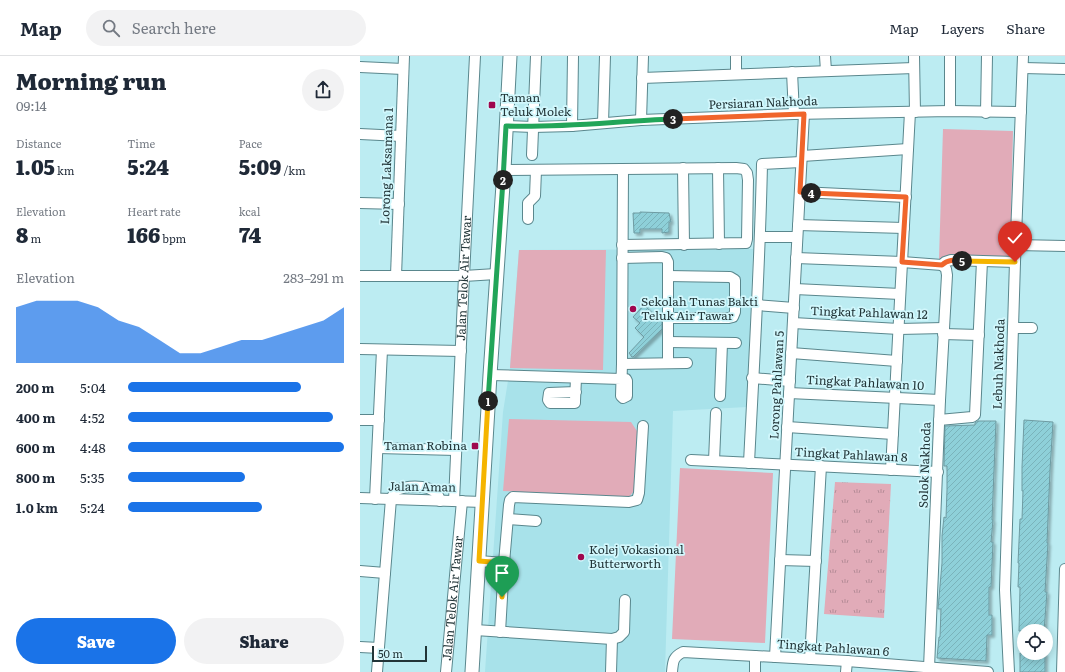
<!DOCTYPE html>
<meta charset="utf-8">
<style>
:root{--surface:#fff;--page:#f2f2f3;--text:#1f2937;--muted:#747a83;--line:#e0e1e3;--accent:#1a73e8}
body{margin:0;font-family:Literata,serif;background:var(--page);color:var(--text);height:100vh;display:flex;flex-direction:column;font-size:15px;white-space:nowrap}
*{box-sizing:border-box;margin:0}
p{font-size:13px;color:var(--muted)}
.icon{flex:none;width:22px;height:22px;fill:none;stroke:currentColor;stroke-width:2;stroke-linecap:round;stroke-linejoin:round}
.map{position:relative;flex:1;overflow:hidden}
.drawer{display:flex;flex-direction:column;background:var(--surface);width:360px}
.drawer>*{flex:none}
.tools{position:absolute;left:657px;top:568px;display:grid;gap:8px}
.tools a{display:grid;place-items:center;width:36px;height:36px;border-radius:50%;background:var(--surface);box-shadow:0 2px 10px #0003;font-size:20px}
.scale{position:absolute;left:12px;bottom:10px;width:55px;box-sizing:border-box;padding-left:4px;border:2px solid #223538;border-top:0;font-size:11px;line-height:14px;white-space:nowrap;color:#223538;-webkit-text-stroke:3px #d1f7fc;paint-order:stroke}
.pin{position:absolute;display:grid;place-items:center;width:34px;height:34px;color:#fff;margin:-41px -17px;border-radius:50% 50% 50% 0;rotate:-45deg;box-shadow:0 0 4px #0007}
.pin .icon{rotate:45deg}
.km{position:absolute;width:20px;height:20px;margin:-10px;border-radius:50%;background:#222;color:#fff;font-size:11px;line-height:20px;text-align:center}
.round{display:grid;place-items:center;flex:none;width:42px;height:42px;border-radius:21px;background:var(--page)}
.headline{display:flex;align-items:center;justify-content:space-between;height:68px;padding:0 16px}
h1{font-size:22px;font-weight:800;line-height:30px}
.stats{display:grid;grid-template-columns:repeat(3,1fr);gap:6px;height:68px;padding:4px 16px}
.stats div{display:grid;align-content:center}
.stats b{font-size:20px;font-weight:800}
.stats small{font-size:11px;font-weight:400}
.stats p{font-size:11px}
.chart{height:112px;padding:8px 16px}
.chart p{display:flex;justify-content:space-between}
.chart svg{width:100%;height:72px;margin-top:4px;fill:var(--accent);opacity:.7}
.cta{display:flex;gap:8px;margin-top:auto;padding:8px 16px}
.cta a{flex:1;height:46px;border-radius:24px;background:var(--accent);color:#fff;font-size:16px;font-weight:800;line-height:46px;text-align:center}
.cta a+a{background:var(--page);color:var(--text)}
ul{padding:0 16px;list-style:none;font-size:13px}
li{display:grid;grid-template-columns:64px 48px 1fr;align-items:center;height:30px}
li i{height:10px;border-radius:5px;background:var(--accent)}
header{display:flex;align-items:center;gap:24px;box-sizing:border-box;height:56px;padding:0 20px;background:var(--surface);border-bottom:1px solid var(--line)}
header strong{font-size:19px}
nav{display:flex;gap:22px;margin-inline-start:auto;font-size:14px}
.search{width:280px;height:36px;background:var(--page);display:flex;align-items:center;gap:10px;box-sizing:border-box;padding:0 14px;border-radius:22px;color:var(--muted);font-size:15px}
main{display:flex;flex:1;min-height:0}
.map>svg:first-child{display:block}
</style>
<header>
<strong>Map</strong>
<div class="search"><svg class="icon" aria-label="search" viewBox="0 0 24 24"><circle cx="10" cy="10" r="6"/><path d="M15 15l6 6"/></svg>Search here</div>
<nav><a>Map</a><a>Layers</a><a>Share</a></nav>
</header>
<main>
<section class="drawer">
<div class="headline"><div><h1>Morning run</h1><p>09:14</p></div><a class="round"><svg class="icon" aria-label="share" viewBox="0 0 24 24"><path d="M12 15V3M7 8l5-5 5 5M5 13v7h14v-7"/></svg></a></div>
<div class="stats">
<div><p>Distance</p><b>1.05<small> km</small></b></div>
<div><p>Time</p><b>5:24</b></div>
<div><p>Pace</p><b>5:09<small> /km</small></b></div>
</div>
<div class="stats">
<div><p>Elevation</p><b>8<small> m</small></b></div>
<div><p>Heart rate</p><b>166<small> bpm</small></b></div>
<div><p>kcal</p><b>74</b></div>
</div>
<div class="chart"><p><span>Elevation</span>283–291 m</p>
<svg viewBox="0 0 160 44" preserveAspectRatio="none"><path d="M0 44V10L10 6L20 6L30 6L40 10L50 18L60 22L70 30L80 38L90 38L100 34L110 30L120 30L130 26L140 22L150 18L160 10V44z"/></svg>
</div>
<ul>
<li><b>200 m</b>5:04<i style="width:80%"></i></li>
<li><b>400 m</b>4:52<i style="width:95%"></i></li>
<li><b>600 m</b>4:48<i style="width:100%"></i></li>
<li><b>800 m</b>5:35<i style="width:54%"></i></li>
<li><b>1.0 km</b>5:24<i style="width:62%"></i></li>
</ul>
<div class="cta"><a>Save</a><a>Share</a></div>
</section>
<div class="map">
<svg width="705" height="616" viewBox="0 0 705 616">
<defs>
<pattern id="park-tufts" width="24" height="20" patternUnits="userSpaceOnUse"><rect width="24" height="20" fill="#e1abb8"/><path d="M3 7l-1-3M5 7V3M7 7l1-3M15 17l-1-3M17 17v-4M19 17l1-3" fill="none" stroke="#b68c97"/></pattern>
<pattern id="building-hatch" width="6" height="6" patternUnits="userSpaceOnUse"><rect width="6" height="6" fill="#8ed0d9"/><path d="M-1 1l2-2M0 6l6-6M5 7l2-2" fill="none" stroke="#7ab3bb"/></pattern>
<filter id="shadow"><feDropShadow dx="2.5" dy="2.5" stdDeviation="1" flood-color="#0004"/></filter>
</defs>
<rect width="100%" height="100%" fill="#bcecf2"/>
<path fill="#a8e2ea" d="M393 193 387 351 313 355 305 616H125L143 356 150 312 159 194Z"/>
<path fill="url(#park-tufts)" d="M475 426 531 428 524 562 464 558Z"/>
<path fill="#e1abb8" d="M583 73 653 75 650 205 579 203Z
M159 194H246L243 314 150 312Z
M149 363 271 366 277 375 274 435 269 441 143 435Z
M320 412 413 417 405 587 312 583Z"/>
<path fill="url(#building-hatch)" stroke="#6e9ba2" filter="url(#shadow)" d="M280 156 309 157 311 166H309V176L302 177V173H280V177H274L273 157H280Z
M284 249 302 266V273L273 301H272L269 297 284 281 275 272 280 267 273 261Z
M664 364 693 366 690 414 687 487H688L685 536H687L684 575H659L660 531H658L659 507H658L660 463H662L663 435H662V411Z
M618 365H636L632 464H633L631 486H633L631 531H629V559H632V579H627L626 605 577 602 579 581H580L581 553H578L582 507V480L584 461 586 462 587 434V410H584L585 370 615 369V367Z
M660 597H685V616H660Z"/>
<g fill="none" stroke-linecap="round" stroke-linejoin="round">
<g stroke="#5a878d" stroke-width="12">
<g id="minor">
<path d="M465 0 466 15"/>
<path d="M554 0 555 56"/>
<path d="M0 11 43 13"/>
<path d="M663 12 705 13"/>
<path d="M432 16 434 58"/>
<path d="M376 18V0"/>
<path d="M282 22 554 12"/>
<path d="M590 55V0"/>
<path d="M626 57 627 0"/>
<path d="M281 64 283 0"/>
<path d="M243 67 245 0"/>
<path d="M146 70 173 71 212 70 281 64 434 58 590 55 661 56"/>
<path d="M212 70 213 0"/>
<path d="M0 78 41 80"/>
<path d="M172 99 176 0"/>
<path d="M442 100 548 93"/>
<path d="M323 112 324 189"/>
<path d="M358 112 359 188"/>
<path d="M144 114 376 112 384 113 387 117 388 124 387 183 386 187 262 189"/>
<path d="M440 136 546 141"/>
<path d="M0 147 39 148"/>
<path d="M168 163V147L175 140 176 114"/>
<path d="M438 169 544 172"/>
<path d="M400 181H437"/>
<path d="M655 189 705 190"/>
<path d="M262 202 302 201 306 202 308 206V307"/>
<path d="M436 202 542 206 582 209 585 206 591 204 655 206"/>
<path d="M0 220H104L136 218"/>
<path d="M36 220 44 0"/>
<path d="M308 220 370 221 375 224V256L373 261 369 262H308"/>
<path d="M435 233 540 238"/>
<path d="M397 249 434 252"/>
<path d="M433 267 539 273 584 272"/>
<path d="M653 272H672"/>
<path d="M583 278 619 279"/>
<path d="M308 286 376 287"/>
<path d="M0 293 101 295"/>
<path d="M431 297 537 305"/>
<path d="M262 308 327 307"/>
<path d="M130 319 261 323H266L267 325V340L263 342 261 340 262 308 263 113"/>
<path d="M392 322 430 325"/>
<path d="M216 336 189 337 188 344 190 347H215V345L216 322"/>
<path d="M429 337 580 344"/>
<path d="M360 340 362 287"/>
<path d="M0 364H19"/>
<path d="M579 364 612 361 615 359 622 205"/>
<path d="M427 371 533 378"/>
<path d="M18 392 96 394"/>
<path d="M331 404 578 416"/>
<path d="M354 405 356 357"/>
<path d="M389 407C394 307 400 208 402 108L441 106"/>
<path d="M531 414 550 56"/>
<path d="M0 442 123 446"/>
<path d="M15 443 22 294"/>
<path id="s1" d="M94 445 104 220 115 0"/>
<path d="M148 463 176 465"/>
<path d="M420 504 456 505"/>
<path d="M119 505 144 507 140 576"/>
<path d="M144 507 149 449 150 444 153 441 269 446 277 444 279 437 283 370"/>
<path d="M0 515 25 517"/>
<path d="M115 574 252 583 259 581 264 576 265 544"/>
<path d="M0 591 19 592"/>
<path d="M415 601 444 58"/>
<path d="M450 603 461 410"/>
<path d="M569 612 580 344 587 219 586 213 582 209"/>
<path d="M17 616 31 443 36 434C49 429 77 427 80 445"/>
<path id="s2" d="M86 616 102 445"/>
<path d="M251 616 252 583"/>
<path d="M312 616C313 605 313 601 323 596L487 605 628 616"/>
<path d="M395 616V600"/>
<path d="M486 616 487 605"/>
<path d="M649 616 645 534 655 206 663 0"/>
<path d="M702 616 705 513"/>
</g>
</g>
<g stroke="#5a878d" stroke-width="15">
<path id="major" d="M112 616 130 319 144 114 150 0"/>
</g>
<use href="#minor" stroke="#fff" stroke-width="10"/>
<use href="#major" stroke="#fff" stroke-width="13"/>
</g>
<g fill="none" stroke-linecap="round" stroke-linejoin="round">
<g stroke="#fff" stroke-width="8">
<path id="split-1" d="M128 345 119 505 144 507 142 541"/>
</g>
<g stroke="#fff" stroke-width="8">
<path id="split-2" d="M128 345 143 124"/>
</g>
<g stroke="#fff" stroke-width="8">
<path id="split-3" d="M143 124 146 70C202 72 257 65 313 63"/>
</g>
<g stroke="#fff" stroke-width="8">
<path id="split-4" d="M313 63 444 58 440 136 451 137"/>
</g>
<g stroke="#fff" stroke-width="8">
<path id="split-5" d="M451 137 546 141 542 206 582 209C588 203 594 204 602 205"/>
</g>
<g stroke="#fff" stroke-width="8">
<path id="split-6" d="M602 205 655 206"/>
</g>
<use href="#split-1" stroke="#f5b400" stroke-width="5"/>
<use href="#split-2" stroke="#22a559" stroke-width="5"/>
<use href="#split-3" stroke="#22a559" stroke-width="5"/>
<use href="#split-4" stroke="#f0652b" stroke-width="5"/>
<use href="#split-5" stroke="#f0652b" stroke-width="5"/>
<use href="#split-6" stroke="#f5b400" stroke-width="5"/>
</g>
<g fill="#9f074e" stroke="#d1f7fc" stroke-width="1.5">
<rect x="128" y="45" width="8" height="8" rx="2"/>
<circle cx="273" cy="253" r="4"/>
<rect x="111" y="386" width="8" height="8" rx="2"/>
<circle cx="221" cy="501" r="4"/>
</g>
<g text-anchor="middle" stroke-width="3.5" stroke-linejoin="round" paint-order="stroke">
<g font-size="12" fill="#223538" stroke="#d1f7fc" text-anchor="start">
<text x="140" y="46">Taman<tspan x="140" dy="14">Teluk Molek</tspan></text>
<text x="281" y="250">Sekolah Tunas Bakti<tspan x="281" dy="14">Teluk Air Tawar</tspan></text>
<text x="107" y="394" text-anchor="end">Taman Robina</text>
<text x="229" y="498">Kolej Vokasional<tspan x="229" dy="14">Butterworth</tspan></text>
</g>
<g font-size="12" fill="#223538" stroke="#d1f7fc">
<text transform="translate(403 47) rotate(-2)" y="4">Persiaran Nakhoda</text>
<text transform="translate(27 110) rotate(-88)" y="4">Lorong Laksamana 1</text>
<text dy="4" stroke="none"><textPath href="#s1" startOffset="223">Jalan Telok Air Tawar</textPath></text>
<text transform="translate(509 257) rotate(2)" y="4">Tingkat Pahlawan 12</text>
<text transform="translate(639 308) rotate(-88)" y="4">Lebuh Nakhoda</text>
<text transform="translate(505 327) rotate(3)" y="4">Tingkat Pahlawan 10</text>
<text transform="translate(417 329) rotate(-87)" y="4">Lorong Pahlawan 5</text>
<text transform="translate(491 399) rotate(3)" y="4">Tingkat Pahlawan 8</text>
<text transform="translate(565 409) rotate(-88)" y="4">Solok Nakhoda</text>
<text transform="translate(62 431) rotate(1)" y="4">Jalan Aman</text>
<text dy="4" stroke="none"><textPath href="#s2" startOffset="74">Jalan Telok Air Tawar</textPath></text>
<text transform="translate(473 592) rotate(4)" y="4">Tingkat Pahlawan 6</text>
</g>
</g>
</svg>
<div class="tools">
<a><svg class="icon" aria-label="locate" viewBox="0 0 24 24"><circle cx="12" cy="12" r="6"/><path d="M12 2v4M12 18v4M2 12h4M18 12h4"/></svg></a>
</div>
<div class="scale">50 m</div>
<div class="pin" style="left:142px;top:541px;background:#1e9e55"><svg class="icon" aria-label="arrive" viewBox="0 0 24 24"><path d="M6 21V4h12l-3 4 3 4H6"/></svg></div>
<div class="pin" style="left:655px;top:206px;background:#d93025"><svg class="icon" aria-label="check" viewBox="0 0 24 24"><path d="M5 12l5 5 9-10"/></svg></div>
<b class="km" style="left:128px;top:345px">1</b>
<b class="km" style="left:143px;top:124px">2</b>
<b class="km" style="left:313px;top:63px">3</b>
<b class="km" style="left:451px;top:137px">4</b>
<b class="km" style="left:602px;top:205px">5</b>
</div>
</main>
